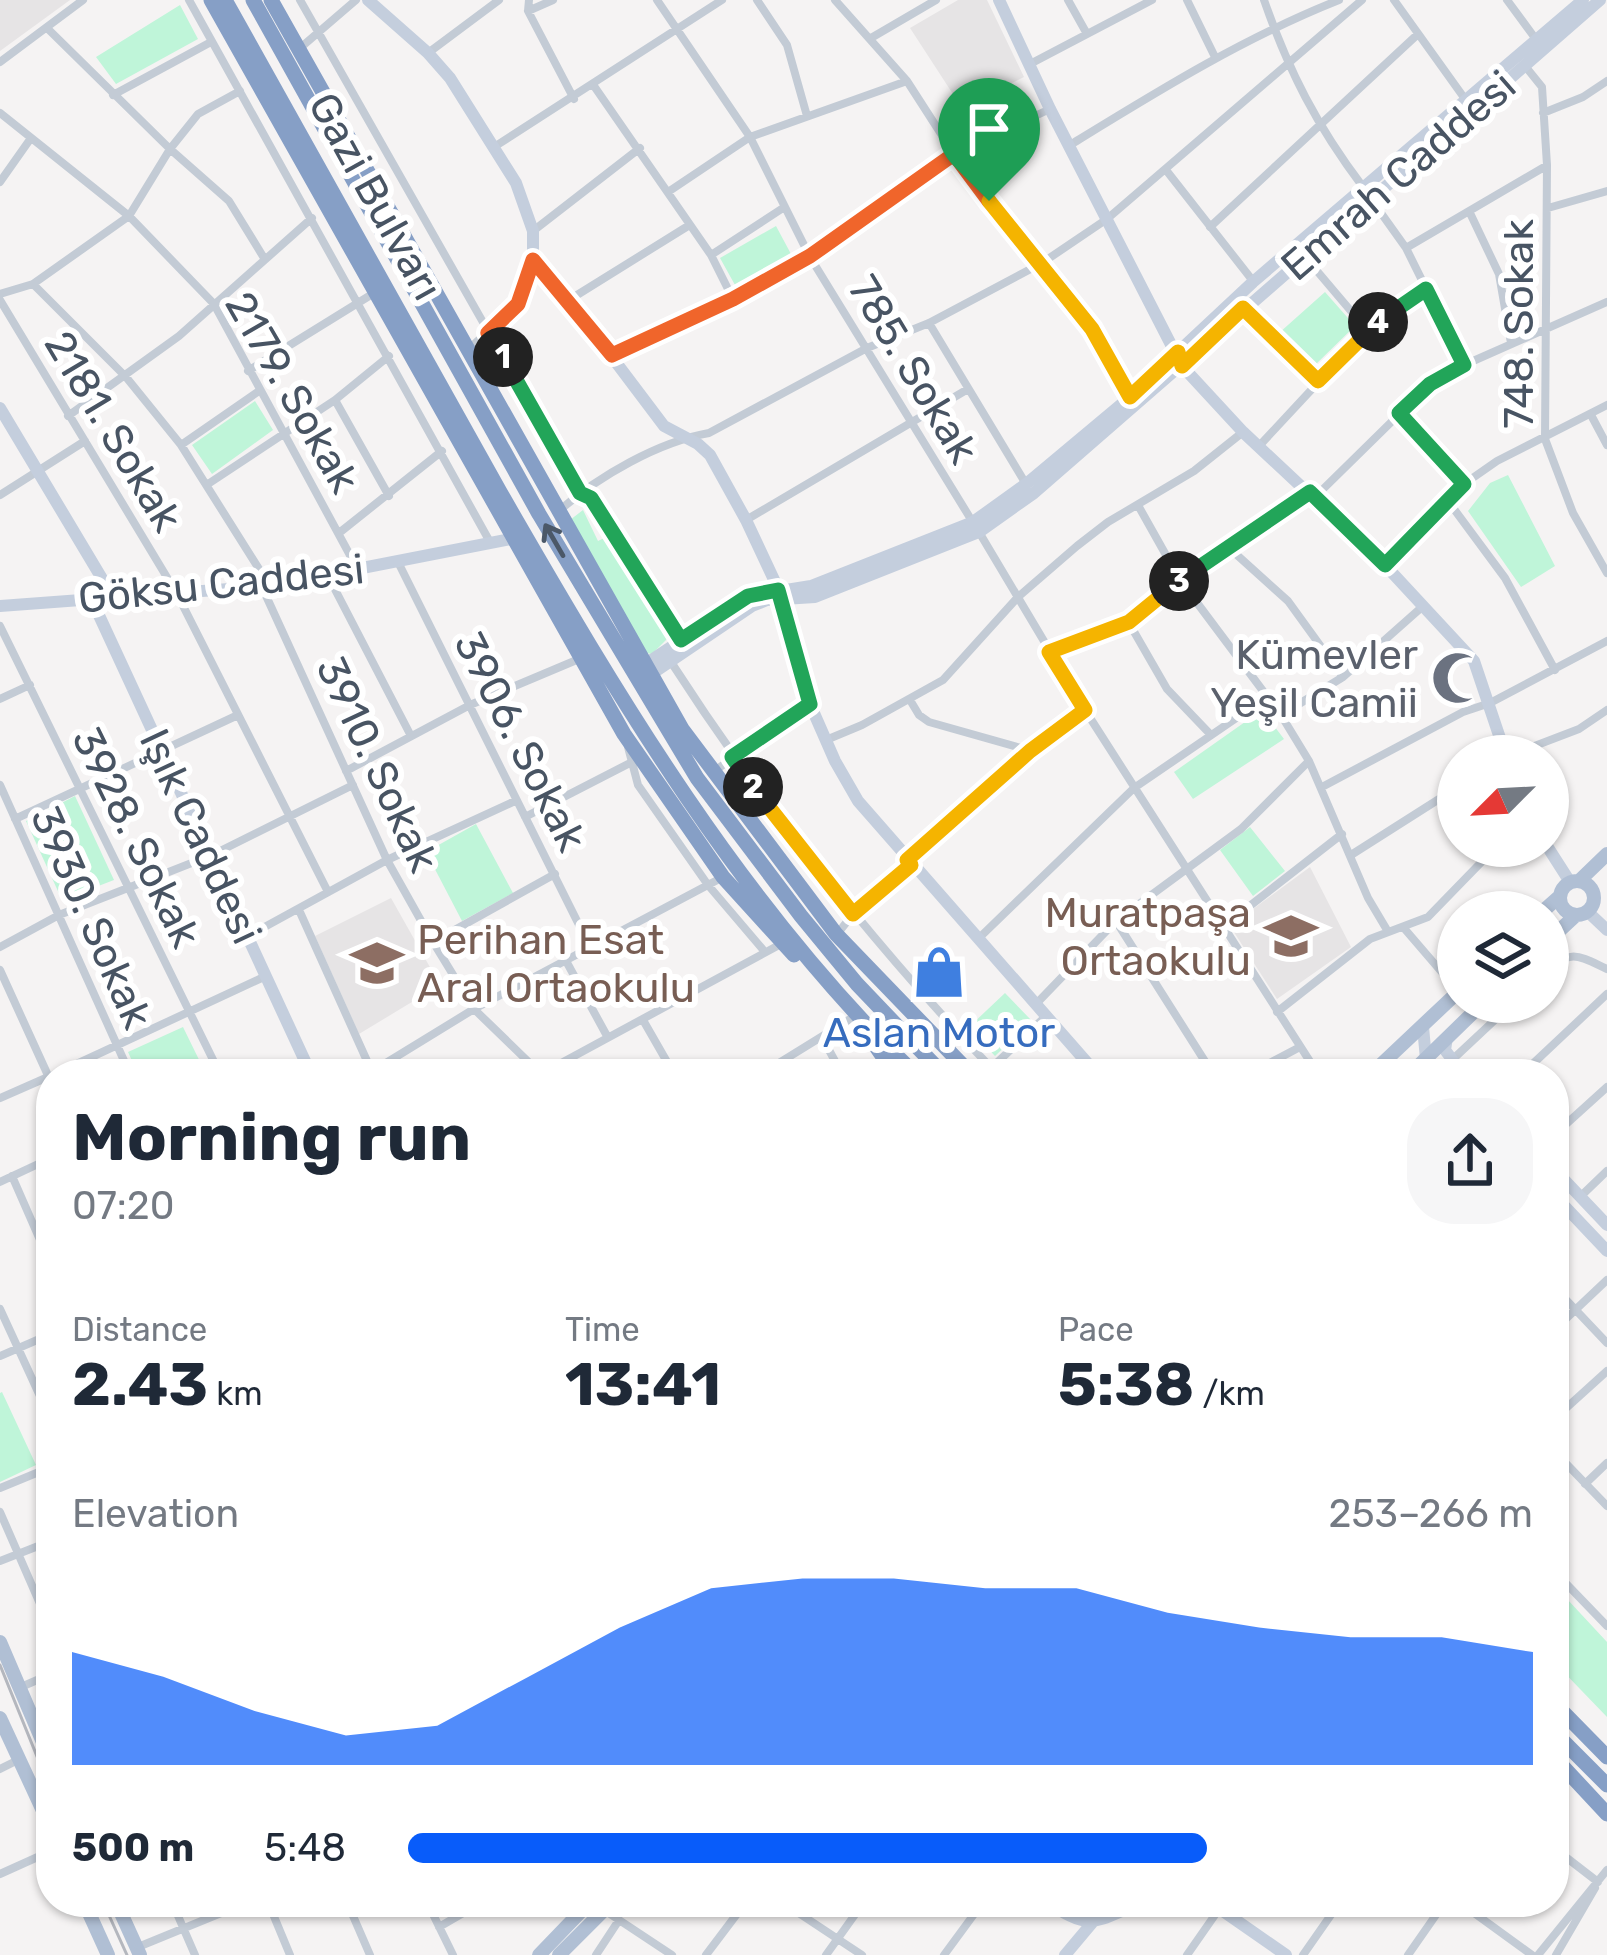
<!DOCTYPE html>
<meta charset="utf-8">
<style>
:root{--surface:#fff;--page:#f6f6f7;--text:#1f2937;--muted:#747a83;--accent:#085cfa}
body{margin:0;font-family:Rubik,sans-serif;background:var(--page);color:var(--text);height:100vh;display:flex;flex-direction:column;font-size:45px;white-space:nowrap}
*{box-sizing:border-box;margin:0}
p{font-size:39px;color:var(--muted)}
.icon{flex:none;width:66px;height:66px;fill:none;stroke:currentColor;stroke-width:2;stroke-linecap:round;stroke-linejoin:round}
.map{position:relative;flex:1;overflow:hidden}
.details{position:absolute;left:36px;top:1059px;width:1533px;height:858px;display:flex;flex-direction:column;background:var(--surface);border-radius:48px;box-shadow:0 3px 9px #0004}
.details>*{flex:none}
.needle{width:78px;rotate:246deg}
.fabs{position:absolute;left:1437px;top:735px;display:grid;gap:24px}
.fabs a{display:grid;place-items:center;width:132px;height:132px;border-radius:50%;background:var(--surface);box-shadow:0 3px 9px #0004;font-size:60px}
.pin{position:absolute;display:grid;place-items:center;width:102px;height:102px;color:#fff;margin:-123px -51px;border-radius:50% 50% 50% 0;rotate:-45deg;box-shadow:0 0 12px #0007}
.pin .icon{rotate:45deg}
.km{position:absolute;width:60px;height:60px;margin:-30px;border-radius:50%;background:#222;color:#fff;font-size:33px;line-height:60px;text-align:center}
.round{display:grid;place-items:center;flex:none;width:126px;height:126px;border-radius:48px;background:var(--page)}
.headline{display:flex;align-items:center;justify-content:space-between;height:204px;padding:0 36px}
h1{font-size:66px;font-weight:700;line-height:90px}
.metrics{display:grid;grid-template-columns:repeat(3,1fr);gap:18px;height:204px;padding:12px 36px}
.metrics div{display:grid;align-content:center}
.metrics b{font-size:60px;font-weight:700}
.metrics small{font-size:33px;font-weight:400}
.metrics p{font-size:33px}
.chart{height:336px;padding:24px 36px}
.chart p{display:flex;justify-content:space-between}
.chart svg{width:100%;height:216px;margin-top:12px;fill:var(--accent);opacity:.7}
ul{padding:0 36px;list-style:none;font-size:39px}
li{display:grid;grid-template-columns:192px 144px 1fr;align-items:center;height:90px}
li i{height:30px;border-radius:15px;background:var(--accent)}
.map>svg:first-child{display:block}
</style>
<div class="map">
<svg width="1607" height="1955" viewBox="0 0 1607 1955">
<rect width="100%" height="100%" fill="#f5f3f3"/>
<path fill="#e6e4e5" d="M0 0H70L0 51Z
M958 0H987L1024 77 962 108 910 28Z
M1310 867 1351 947 1277 999 1230 926Z
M391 898 440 985 359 1034 315 936Z"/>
<path fill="#bff5d9" d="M180 5 198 39 116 84 96 57Z
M776 226 791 254 735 285 720 258Z
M1325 292 1355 326 1313 367 1279 333Z
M255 401 273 430 212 474 192 445Z
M1508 475 1555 566 1521 587 1468 511 1490 483Z
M583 510 598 541 608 536 670 636 652 654 640 652 570 520Z
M1262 710 1284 739 1193 799 1174 772Z
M75 796 114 880 62 900 26 821Z
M476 824 513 893 462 921 426 852Z
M1250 827 1285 871 1253 896 1220 850Z
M1005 993 1032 1021 995 1056 968 1028Z
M183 1027 206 1074H138L128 1052Z
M2 1392 36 1465 0 1482V1393Z
M1554 1585 1607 1642V1717L1554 1662Z"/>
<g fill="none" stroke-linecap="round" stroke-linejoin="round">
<path stroke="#c3cbd5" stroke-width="8" d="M189 0 490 542
M300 0 580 493 591 498 681 640
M529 0 528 11 574 99
M657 0 750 137 810 257 972 521
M757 0 787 45 807 116
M835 0 907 81 954 154 1060 287 1092 329 1130 397
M1068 0 1087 34
M1187 0 1215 57
M1264 0C1289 72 1317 126 1363 187
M1394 0 1465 99
M1507 0 1535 38
M528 11 553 0
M47 28 170 149 229 201 264 258
M871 38 936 0
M299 49 356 0
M428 53 499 0
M0 62 83 0
M1030 64 1152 0
M1525 66 1542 87 1547 165 1545 439 1573 513 1607 573
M594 86 711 255 733 299
M113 95 211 42
M0 113 129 216 214 304 358 570
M1543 113 1583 97 1607 81
M1070 145C1158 91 1243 38 1339 0
M494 147 722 0
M1166 170 1253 281
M0 182 31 138
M668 192 750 137 907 81
M1371 199 1406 248 1464 365
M1548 208 1607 191
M1470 213 1499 274 1511 343
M1210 227 1418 34
M533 231 640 148
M1406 248 1546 166
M711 255 783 208
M1306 258 1367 330
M33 284 126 377 181 445 269 585
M0 294 33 284 129 216 170 149 198 114 240 91
M0 300 177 594 328 892
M569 300 688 226
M1243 308 1318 381
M929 323 1026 484
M470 348 518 304 533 261
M612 355 733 299 810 257 954 154 1050 109
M248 371 374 293
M335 400 389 496
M1399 414 1464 484
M1591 415 1607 445
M68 416 179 336 312 218
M181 445 259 391
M1260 445 1367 330 1426 289
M208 484 335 400 389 356
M0 495 85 441
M1316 496 1430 384 1464 365 1607 302
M1448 501 1505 578 1555 670
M1139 507 1180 580 1281 715 1309 761 1368 898 1387 930
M560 510C599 476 658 442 709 433L867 348 929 323 1042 263 1107 219 1362 0
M746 520 968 389
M979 532 1085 710 1318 1074
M339 533 442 451
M1227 546 1288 601 1343 677
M398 562 590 947
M1385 565 1464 484 1497 461 1607 405
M327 574 411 736
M262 587 387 860 433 942 474 1009 541 1074
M1129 623 1167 689 1211 735
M0 626 220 1074
M1049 652 1129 623 1180 580 1310 492
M671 662C767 811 875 946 997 1074
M0 699 30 685
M910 700 919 715 929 722 1028 750
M1281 715 1343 677 1422 607
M826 740 862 725 943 680 1018 597 1077 546 1108 522 1194 471 1243 432
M628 747 638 785 708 885 765 952
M1508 756 1579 729 1607 710
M346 771 470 705 579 659
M713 772 810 704
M0 785 130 1074
M1322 787 1463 712 1490 703 1607 641
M525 817 632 762
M15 819 238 715
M1351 855 1458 787
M908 859 1030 751 1085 710
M299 910 372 1072
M1116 921 1213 1074
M1224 926 1342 834
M1403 927 1458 991
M838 933 853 914 911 865
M248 936 387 860 515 801
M978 939 1134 788 1267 697
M433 942 555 874
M0 947 59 915 212 855 353 785
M565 959 607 1036
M0 970 51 1082
M1548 970C1571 948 1581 957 1607 969
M1036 1004 1116 921 1241 829 1309 761
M1277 1012 1370 939 1428 917 1497 846
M643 1020 674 1074
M823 1039 842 1074
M1452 1060 1514 1002
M55 1074 266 976
M368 1074 474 1009 723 877
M541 1074 781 944
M761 1074 855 1016
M985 1074 1045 1017
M1249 1074 1300 1047
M1522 1074 1607 994
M0 1098 48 1077
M1554 1135 1607 1087
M12 1176 51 1265
M0 1182 51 1158
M1581 1196 1607 1171
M1554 1287 1607 1343
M0 1309 51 1420
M1554 1330 1607 1280
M0 1356 51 1334
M1554 1419 1607 1371
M1554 1451 1607 1506
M1585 1484 1607 1463
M0 1488 51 1467
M0 1512 51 1629
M0 1561 51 1541
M1554 1571 1607 1626
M21 1687 51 1674
M0 1769 20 1759
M1554 1848 1598 1882
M0 1874 51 1851
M172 1902 195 1955
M268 1902 290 1955
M347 1902 370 1955
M427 1902 453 1955
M782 1902 862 1955
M1459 1902 1532 1955
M604 1910 672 1955
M439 1927 482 1902
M138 1947 248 1902
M596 1955 619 1920
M706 1955 746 1902
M826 1955 864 1902
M944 1955 983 1902
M1187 1955 1224 1902
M1303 1955 1340 1902
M1408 1955 1445 1902
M1538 1955 1607 1870
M1556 1955 1595 1888"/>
<path stroke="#c4cedd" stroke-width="12" d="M368 0 428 53 450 78 516 183 533 231V260L569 300 664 426 698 444 710 455 746 520 783 599 810 704 835 761 858 801 1097 1074
M999 0 1050 109 1182 366 1243 432 1385 565 1474 661 1506 756
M0 408 113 597
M91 598 311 1074
M0 606 270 586 511 539
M644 665 748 596 811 586 973 522 1026 484 1130 397 1253 282 1583 0
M650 675 752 606 767 600 815 597 979 532 1034 493 1600 0
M1547 846 1570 882
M1588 912 1607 930
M1423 1027 1426 1059 1440 1074
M1447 1037 1445 1050 1463 1074
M1554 1169 1607 1225
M1554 1195 1607 1251
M1047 1902C1092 1933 1095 1921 1143 1902
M1210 1902 1286 1955
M1065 1955 1092 1923"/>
<path stroke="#b0bfd4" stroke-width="14" d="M1560 898a17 17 0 1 1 34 0a17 17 0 1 1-34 0Z
M1579 881 1607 854
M1542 912 1560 896
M1548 941 1575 916
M1371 1074 1458 992
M1410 1074 1484 1002
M0 1642 51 1761
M0 1718 51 1828
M84 1902 108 1955
M116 1902 140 1955
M539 1955 590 1902
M559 1955 612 1902"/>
<path stroke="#869fc6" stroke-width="15" d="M211 0 624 734 723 877 794 955
M225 0C316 164 407 328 500 492 619 699 742 907 915 1074
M253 0 539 514 697 778 801 916 857 984 943 1074
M271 0 682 729 836 934 971 1074
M877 1048 895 1074
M1554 1703 1607 1757
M1554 1732 1607 1785
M1554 1757 1607 1814"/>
<path stroke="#b4b7be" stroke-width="3" d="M0 1665 51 1791
M103 1902 127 1955"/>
</g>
<defs><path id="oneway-shaft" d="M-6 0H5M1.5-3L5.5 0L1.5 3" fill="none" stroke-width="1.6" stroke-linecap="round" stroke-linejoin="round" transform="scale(3)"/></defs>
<use stroke="#4b5868" href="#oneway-shaft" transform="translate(554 540) rotate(-120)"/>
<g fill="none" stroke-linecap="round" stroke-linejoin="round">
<g stroke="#fff" stroke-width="24">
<path id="split-1" d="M503 357 488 333 518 304 533 260 612 355 733 299 810 256 954 154 989 201"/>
</g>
<g stroke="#fff" stroke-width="24">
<path id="split-2" d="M503 357 580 493 591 498 681 640 748 596 778 590 810 704 732 757 753 787"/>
</g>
<g stroke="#fff" stroke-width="24">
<path id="split-3" d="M753 787 853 914 911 865 907 860 1030 751 1085 710 1049 652 1129 622 1179 581"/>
</g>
<g stroke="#fff" stroke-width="24">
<path id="split-4" d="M1179 581 1310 492 1385 565 1464 484 1399 413 1430 384 1464 365 1426 289 1378 322"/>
</g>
<g stroke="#fff" stroke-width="24">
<path id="split-5" d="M989 201 1092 329 1130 397 1178 352 1182 366 1243 308 1318 381 1378 322"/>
</g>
<use href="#split-1" stroke="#f0652b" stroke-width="15"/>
<use href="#split-2" stroke="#22a559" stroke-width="15"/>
<use href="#split-3" stroke="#f5b400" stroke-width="15"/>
<use href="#split-4" stroke="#22a559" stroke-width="15"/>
<use href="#split-5" stroke="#f5b400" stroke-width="15"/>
</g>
<defs>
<g id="mosque-bare" transform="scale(4.14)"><path d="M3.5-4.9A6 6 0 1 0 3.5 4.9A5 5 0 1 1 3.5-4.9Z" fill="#6b7280" stroke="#fff" stroke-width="2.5" paint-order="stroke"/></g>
<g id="school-bare" transform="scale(4.14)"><path d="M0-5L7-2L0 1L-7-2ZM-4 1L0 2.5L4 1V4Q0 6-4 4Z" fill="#8d6e63" stroke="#fff" stroke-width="2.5" paint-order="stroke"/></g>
<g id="shop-bare" transform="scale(4.14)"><path d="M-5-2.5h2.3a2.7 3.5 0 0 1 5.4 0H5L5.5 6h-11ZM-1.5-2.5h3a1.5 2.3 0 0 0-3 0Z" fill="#3f7fe0" stroke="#fff" stroke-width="2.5" paint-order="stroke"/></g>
</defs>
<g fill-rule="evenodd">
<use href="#mosque-bare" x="1458" y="678"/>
<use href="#school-bare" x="1291" y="936"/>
<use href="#school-bare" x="377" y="963"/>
<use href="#shop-bare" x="939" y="972"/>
</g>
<g text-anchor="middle" stroke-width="12" stroke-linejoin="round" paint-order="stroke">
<g font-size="42" fill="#485463" stroke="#fff">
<text transform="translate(1398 175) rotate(-41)" y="15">Emrah Caddesi</text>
<text transform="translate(376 196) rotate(61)" y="15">Gazi Bulvarı</text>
<text transform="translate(1518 324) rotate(-90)" y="15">748. Sokak</text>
<text transform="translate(914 369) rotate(59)" y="15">785. Sokak</text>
<text transform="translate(293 392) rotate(60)" y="15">2179. Sokak</text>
<text transform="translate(114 431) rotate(59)" y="15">2181. Sokak</text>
<text transform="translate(221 583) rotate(-6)" y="15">Göksu Caddesi</text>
<text transform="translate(521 741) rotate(63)" y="15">3906. Sokak</text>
<text transform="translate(378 764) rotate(65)" y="15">3910. Sokak</text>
<text transform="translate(201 836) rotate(65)" y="15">Işık Caddesi</text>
<text transform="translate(137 837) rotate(64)" y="15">3928. Sokak</text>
<text transform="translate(92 917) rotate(66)" y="15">3930. Sokak</text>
</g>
<g font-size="42" fill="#5b616d" stroke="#fff" text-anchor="end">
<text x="1418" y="669">Kümevler<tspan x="1418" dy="48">Yeşil Camii</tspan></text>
</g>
<g font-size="42" fill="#785e54" stroke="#fff" text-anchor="end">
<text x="1251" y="927">Muratpaşa<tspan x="1251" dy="48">Ortaokulu</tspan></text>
<text x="417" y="954" text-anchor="start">Perihan Esat<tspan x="417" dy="48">Aral Ortaokulu</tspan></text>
</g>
<g font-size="42" fill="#366cbe" stroke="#fff">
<text x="939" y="1047">Aslan Motor</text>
</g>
</g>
</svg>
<div class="fabs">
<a><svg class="needle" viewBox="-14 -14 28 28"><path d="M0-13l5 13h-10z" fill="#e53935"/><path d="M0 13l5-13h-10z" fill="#747a83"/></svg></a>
<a><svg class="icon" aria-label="layers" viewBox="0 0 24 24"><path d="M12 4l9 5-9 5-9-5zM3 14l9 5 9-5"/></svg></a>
</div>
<div class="pin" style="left:989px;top:201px;background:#1e9e55"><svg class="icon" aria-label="arrive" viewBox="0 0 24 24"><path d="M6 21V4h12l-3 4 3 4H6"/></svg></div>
<b class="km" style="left:503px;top:357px">1</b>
<b class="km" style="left:753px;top:787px">2</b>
<b class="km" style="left:1179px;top:581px">3</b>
<b class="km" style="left:1378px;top:322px">4</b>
<section class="details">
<div class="headline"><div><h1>Morning run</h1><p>07:20</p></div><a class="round"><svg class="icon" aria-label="share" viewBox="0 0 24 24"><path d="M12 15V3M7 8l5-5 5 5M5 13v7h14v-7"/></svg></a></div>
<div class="metrics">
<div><p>Distance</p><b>2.43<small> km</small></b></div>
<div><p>Time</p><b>13:41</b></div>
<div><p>Pace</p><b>5:38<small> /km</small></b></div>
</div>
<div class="chart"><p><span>Elevation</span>253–266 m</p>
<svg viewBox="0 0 160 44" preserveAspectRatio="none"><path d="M0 44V21L10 26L20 33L30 38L40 36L50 26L60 16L70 8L80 6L90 6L100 8L110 8L120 13L130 16L140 18L150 18L160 21V44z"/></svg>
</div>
<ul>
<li><b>500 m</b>5:48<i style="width:71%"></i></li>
</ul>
</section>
</div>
